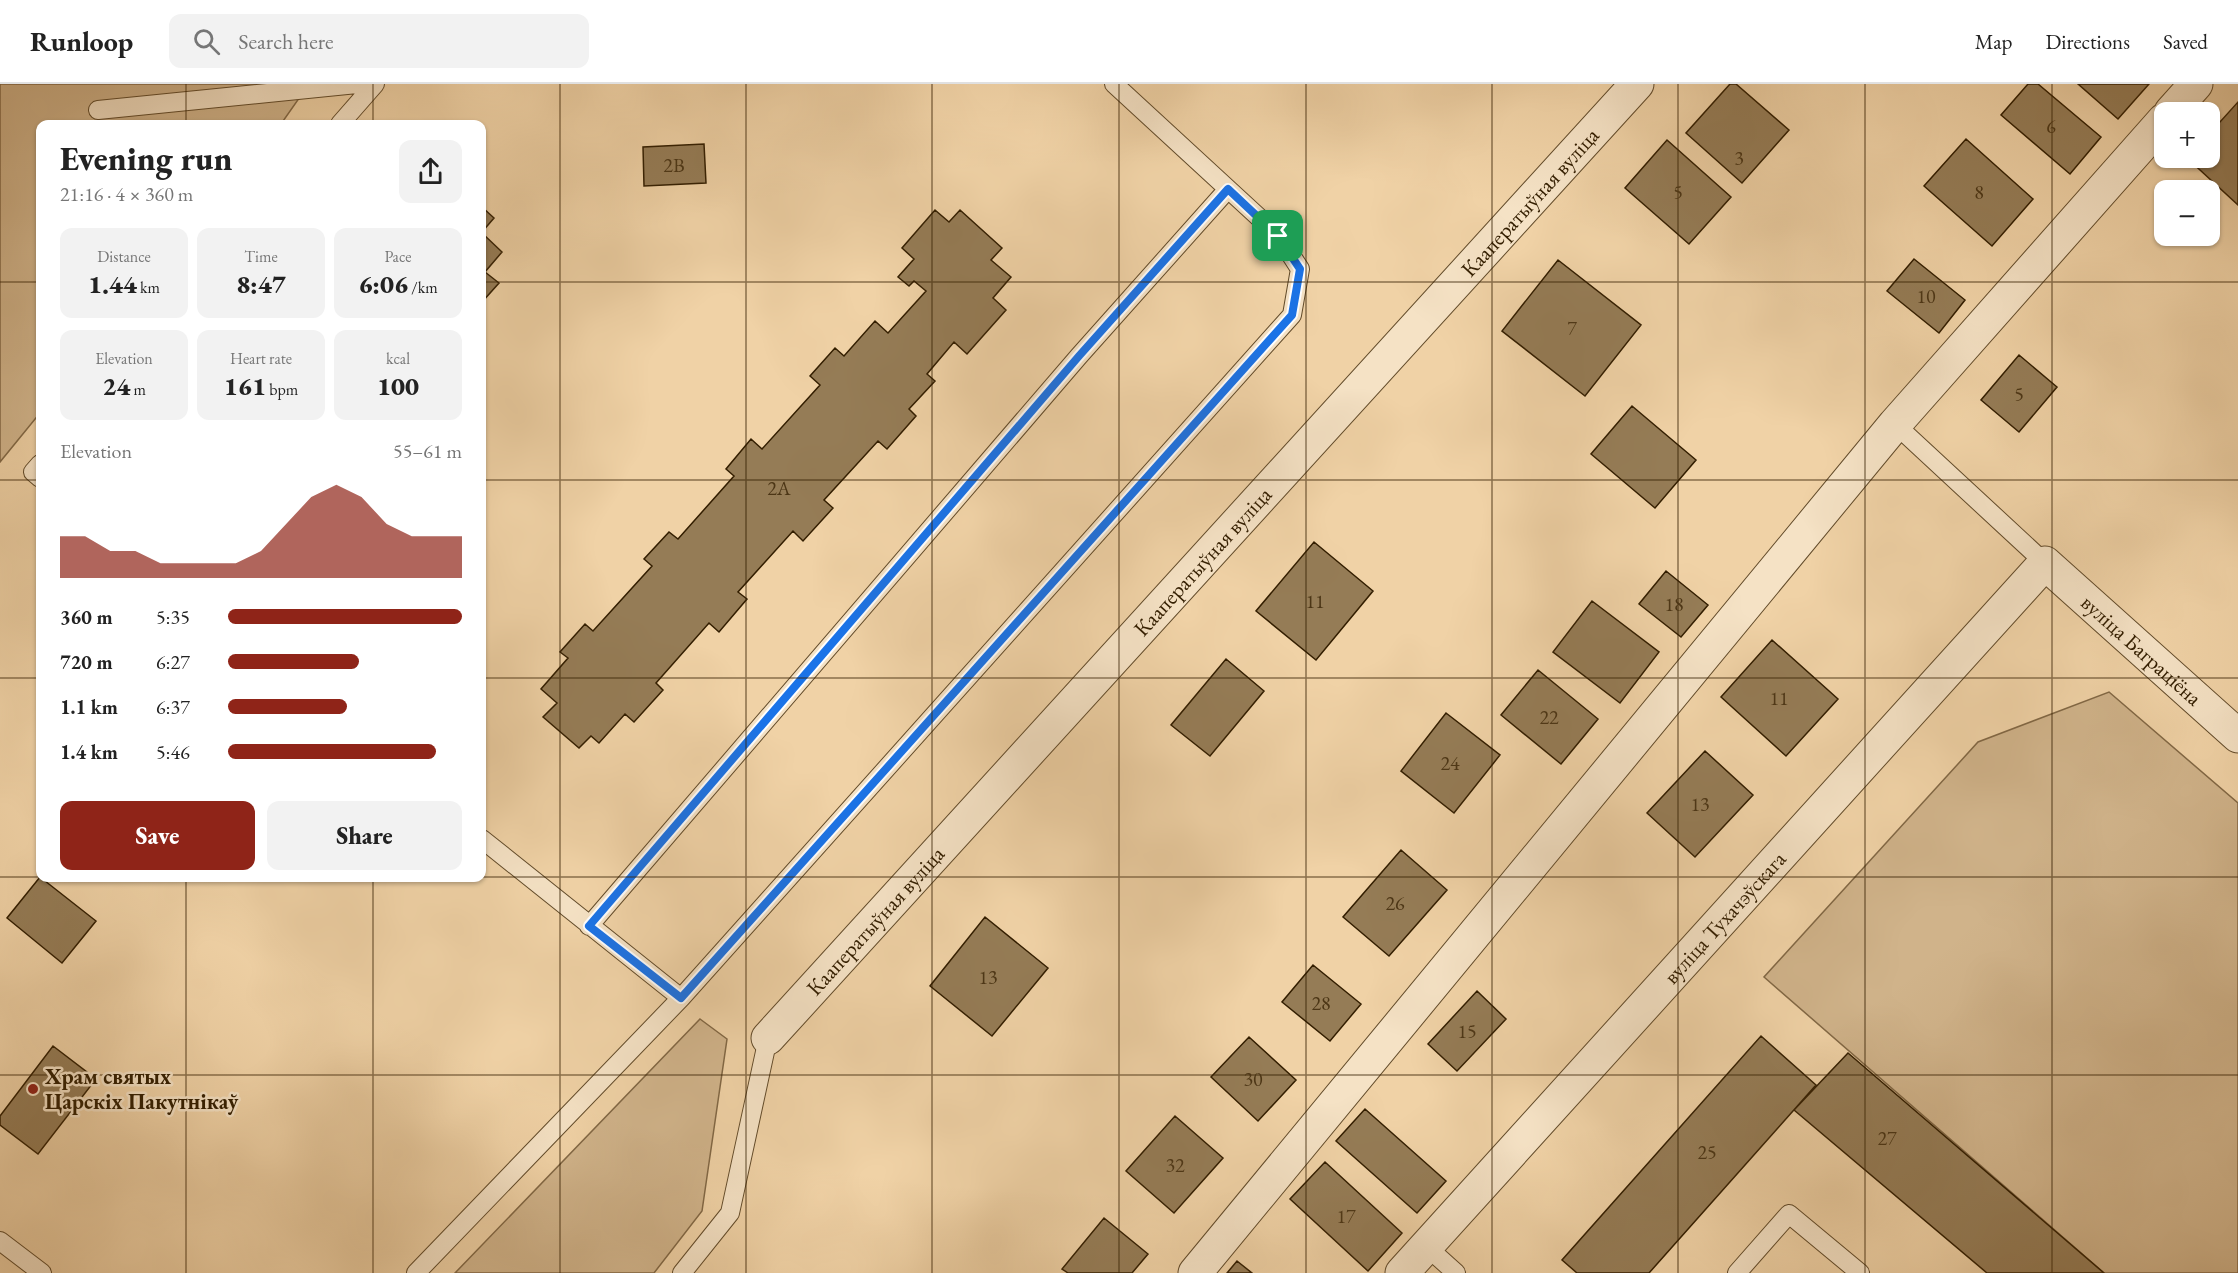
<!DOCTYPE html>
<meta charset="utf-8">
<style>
:root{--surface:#fff;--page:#f2f2f2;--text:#222;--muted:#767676;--line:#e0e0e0;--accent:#8f2418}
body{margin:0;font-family:"EB Garamond",serif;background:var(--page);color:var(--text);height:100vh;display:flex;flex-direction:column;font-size:22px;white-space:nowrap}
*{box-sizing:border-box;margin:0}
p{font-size:20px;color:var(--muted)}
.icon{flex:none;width:33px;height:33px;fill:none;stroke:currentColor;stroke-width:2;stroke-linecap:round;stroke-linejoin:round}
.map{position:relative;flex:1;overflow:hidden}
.details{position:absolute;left:36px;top:36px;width:450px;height:762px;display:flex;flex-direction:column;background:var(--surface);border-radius:12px;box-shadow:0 2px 4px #0004}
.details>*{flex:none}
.fabs{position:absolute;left:2154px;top:18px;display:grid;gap:12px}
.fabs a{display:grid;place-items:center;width:66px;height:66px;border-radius:12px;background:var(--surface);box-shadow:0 2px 4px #0004;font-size:30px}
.pin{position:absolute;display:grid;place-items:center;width:51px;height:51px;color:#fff;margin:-26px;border-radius:12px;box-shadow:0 3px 9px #0006}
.round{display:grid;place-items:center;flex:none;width:63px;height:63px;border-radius:12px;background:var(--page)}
.headline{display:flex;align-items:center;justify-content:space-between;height:102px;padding:0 24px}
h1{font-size:33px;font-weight:800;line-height:45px}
.stats{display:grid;grid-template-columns:repeat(3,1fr);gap:9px;height:102px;padding:6px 24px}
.stats div{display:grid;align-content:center;border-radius:12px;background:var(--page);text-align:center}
.stats b{font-size:26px;font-weight:800}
.stats small{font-size:16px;font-weight:400}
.stats p{font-size:16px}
.chart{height:168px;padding:12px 24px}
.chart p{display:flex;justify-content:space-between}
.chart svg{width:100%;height:108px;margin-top:6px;fill:var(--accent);opacity:.7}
.cta{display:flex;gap:12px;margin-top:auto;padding:12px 24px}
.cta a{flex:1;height:69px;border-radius:12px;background:var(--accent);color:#fff;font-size:24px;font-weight:800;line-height:69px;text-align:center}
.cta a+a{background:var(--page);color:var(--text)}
ul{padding:0 24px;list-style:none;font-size:20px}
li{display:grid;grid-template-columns:96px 72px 1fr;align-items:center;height:45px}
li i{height:15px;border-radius:8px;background:var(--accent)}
header{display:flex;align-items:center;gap:36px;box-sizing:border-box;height:84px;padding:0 30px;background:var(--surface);border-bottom:2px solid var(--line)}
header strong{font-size:28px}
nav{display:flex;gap:33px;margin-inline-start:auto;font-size:21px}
.search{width:420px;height:54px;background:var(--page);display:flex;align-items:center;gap:15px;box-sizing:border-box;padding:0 21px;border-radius:12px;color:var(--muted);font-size:22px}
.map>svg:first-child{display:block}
</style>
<header>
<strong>Runloop</strong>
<div class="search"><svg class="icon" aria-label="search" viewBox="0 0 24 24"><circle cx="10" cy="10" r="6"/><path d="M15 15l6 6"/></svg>Search here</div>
<nav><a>Map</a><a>Directions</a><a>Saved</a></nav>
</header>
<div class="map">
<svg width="2238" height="1189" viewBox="0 0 2238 1189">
<rect width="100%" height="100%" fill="#f0d2a6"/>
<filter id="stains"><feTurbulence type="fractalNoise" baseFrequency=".00333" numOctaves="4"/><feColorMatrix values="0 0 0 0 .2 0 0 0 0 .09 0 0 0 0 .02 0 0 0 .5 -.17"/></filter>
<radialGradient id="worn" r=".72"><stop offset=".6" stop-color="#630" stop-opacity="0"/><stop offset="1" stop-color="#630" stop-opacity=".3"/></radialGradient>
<path fill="#d0b38a" stroke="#826845" stroke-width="1.5" d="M0 0H309L281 40H40V329L0 378Z
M2109 608 2238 719V1189H2104L1764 893 1978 658Z
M700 935 727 955 702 1127 654 1189H455Z"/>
<path fill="#957c56" stroke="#331e00" stroke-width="1.5" d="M1730 0H1736L1789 46 1742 99 1686 49Z
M2028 0H2038L2101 53 2070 90 2001 31Z
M2078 0H2149L2118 35Z
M2238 18V121L2187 74H2210V49Z
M1966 55 2033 115 1992 162 1924 102Z
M1667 56 1731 113 1689 160 1625 104Z
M704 60 706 99 644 102 643 63Z
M482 123 494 134 482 148Z
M935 126 949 138 960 126 1002 164 991 176 1011 193 993 214 1006 226 967 270 954 258 927 290 935 297 909 325 916 332 887 365 878 357 824 416 833 424 803 457 793 447 738 508 747 515 719 548 709 539 656 599 663 606 634 638 625 630 599 659 591 652 579 664 543 633 557 619 541 605 568 574 560 568 585 540 593 547 652 482 644 475 669 448 678 455 734 392 726 385 751 355 762 365 820 301 810 292 835 264 844 272 875 237 888 249 926 207 914 197 909 202 898 193 914 175 902 164Z
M482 149 502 168 485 188 499 199 482 218Z
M1914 175 1965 216 1939 249 1887 207Z
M1558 176 1641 241 1585 312 1502 247Z
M2019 271 2057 303 2019 348 1981 316Z
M1632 322 1696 376 1655 424 1591 370Z
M1314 458 1373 507 1316 576 1256 527Z
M1666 487 1708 521 1681 553 1639 520Z
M1592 517 1659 568 1620 619 1553 568Z
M1772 556 1838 615 1786 672 1721 613Z
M1226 575 1264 607 1210 672 1171 641Z
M1538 586 1598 635 1561 680 1501 631Z
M1446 629 1500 671 1454 729 1401 687Z
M1705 667 1753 711 1695 773 1647 729Z
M1401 766 1447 806 1389 872 1343 833Z
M40 793 96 837 62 879 7 834Z
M985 833 1048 884 992 952 930 902Z
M1313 881 1361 920 1330 957 1282 918Z
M1477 907 1506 935 1457 987 1428 960Z
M1761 952 1816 1001 1649 1189H1577L1562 1176Z
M1249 953 1296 996 1258 1037 1211 993Z
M53 962 96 995 38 1070 0 1041V1032Z
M1848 969 2104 1189H1987L1794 1026Z
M1365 1025 1446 1097 1417 1129 1336 1057Z
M1175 1032 1223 1074 1174 1129 1126 1087Z
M1325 1078 1402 1149 1368 1187 1290 1115Z
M1104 1134 1148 1170 1132 1189H1068L1062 1185Z
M1237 1177 1252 1189H1227Z"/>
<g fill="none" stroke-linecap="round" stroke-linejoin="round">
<g stroke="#624b2a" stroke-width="20">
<path id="service" d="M98 26 357 0
M340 40 375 0
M1895 340 2045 479
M40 380 33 388 40 394
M482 755 681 914
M589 842 1079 272 1228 105
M0 1157 42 1189
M1426 1162 1456 1189
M416 1189 681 914 1292 231 1300 185 1278 151 1114 0
M682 1189 730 1129 768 954
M1737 1189 1789 1130 1860 1189"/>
</g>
<g stroke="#624b2a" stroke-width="35">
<g id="minor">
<path d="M2171 28 2196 0"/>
<path id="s1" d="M768 954 1637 0"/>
<path d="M1195 1189 1895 340 2164 36"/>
</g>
</g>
<g stroke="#624b2a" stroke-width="35">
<g id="tertiary">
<path id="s2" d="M1402 1189 2045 479 2238 652"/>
</g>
</g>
<use href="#service" stroke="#f5e2c5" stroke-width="18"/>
<use href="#minor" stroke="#f5e2c5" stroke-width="33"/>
<use href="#tertiary" stroke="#f5e2c5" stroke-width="33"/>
</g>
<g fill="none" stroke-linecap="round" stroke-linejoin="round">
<g stroke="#fff" stroke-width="12">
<path id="route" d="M1228 105 1278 152 1300 185 1292 231 681 914 589 842 1079 272Z"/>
</g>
<use href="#route" stroke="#1a73e8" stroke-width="8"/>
</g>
<path fill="none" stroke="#331e00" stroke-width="1.5" stroke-opacity="0.55" d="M186 0V40M373 0V40M560 0V1189M746 0V1189M932 0V1189M1119 0V1189M1306 0V1189M1492 0V1189M1678 0V1189M1865 0V1189M2052 0V1189M0 198H40M482 198H2238M0 396H40M482 396H2238M0 594H40M482 594H2238M0 793H40M482 793H2238M186 794V1189M373 794V1189M0 991H2238"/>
<circle fill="#8f2418" stroke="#f5e2c5" stroke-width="2" cx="33" cy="1005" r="6"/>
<g text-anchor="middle" stroke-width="5" stroke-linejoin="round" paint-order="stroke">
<g font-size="20" fill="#4c3616">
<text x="2051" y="49">6</text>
<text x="1739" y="81">3</text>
<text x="674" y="88">2В</text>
<text x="1678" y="115">5</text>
<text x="1979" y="115">8</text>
<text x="1926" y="219">10</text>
<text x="1572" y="251">7</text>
<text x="2019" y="317">5</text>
<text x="779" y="411">2А</text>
<text x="1315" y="524">11</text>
<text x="1674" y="527">18</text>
<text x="1779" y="621">11</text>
<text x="1549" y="640">22</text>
<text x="1450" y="686">24</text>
<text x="1700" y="727">13</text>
<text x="1395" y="826">26</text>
<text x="988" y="900">13</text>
<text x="1321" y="926">28</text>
<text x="1467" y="954">15</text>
<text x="1253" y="1002">30</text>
<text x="1887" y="1061">27</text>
<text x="1707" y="1075">25</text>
<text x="1175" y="1088">32</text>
<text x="1346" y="1139">17</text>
</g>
<g font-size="22" fill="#331e00" stroke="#f5e2c5">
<text dy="8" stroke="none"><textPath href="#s1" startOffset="1131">Кааператыўная вуліца</textPath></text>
<text dy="8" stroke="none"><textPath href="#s1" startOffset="645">Кааператыўная вуліца</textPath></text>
<text dy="8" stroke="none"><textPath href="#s2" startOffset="1088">вуліца Баграціёна</textPath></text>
<text dy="8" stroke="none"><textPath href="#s2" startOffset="480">вуліца Тухачэўскага</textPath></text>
<text dy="8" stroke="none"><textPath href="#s1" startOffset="159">Кааператыўная вуліца</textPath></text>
</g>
<g font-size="22" font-weight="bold" fill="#331e00" stroke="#f5e2c5" text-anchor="start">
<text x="45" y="1000">Храм святых<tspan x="45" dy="25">Царскіх Пакутнікаў</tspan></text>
</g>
</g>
<rect width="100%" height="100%" filter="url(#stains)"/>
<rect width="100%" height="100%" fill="url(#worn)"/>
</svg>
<div class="fabs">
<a>+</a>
<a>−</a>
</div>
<div class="pin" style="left:1278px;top:152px;background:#1e9e55"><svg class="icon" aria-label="arrive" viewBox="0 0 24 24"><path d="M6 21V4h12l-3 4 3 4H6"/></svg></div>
<section class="details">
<div class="headline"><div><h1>Evening run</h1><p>21:16 · 4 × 360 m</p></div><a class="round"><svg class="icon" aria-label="share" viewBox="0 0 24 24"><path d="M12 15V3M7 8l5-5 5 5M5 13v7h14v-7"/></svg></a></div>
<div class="stats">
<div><p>Distance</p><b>1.44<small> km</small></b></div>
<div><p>Time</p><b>8:47</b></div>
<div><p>Pace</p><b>6:06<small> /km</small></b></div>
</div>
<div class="stats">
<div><p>Elevation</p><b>24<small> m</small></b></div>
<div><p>Heart rate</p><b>161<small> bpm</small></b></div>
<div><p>kcal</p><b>100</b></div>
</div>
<div class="chart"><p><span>Elevation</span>55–61 m</p>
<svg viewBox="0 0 160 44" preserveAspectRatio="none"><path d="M0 44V27L10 27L20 33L30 33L40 38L50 38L60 38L70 38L80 33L90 22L100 11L110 6L120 11L130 22L140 27L150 27L160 27V44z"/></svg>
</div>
<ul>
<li><b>360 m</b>5:35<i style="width:100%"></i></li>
<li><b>720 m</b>6:27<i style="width:56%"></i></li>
<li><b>1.1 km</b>6:37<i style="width:51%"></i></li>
<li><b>1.4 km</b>5:46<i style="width:89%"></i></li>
</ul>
<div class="cta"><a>Save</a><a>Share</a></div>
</section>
</div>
